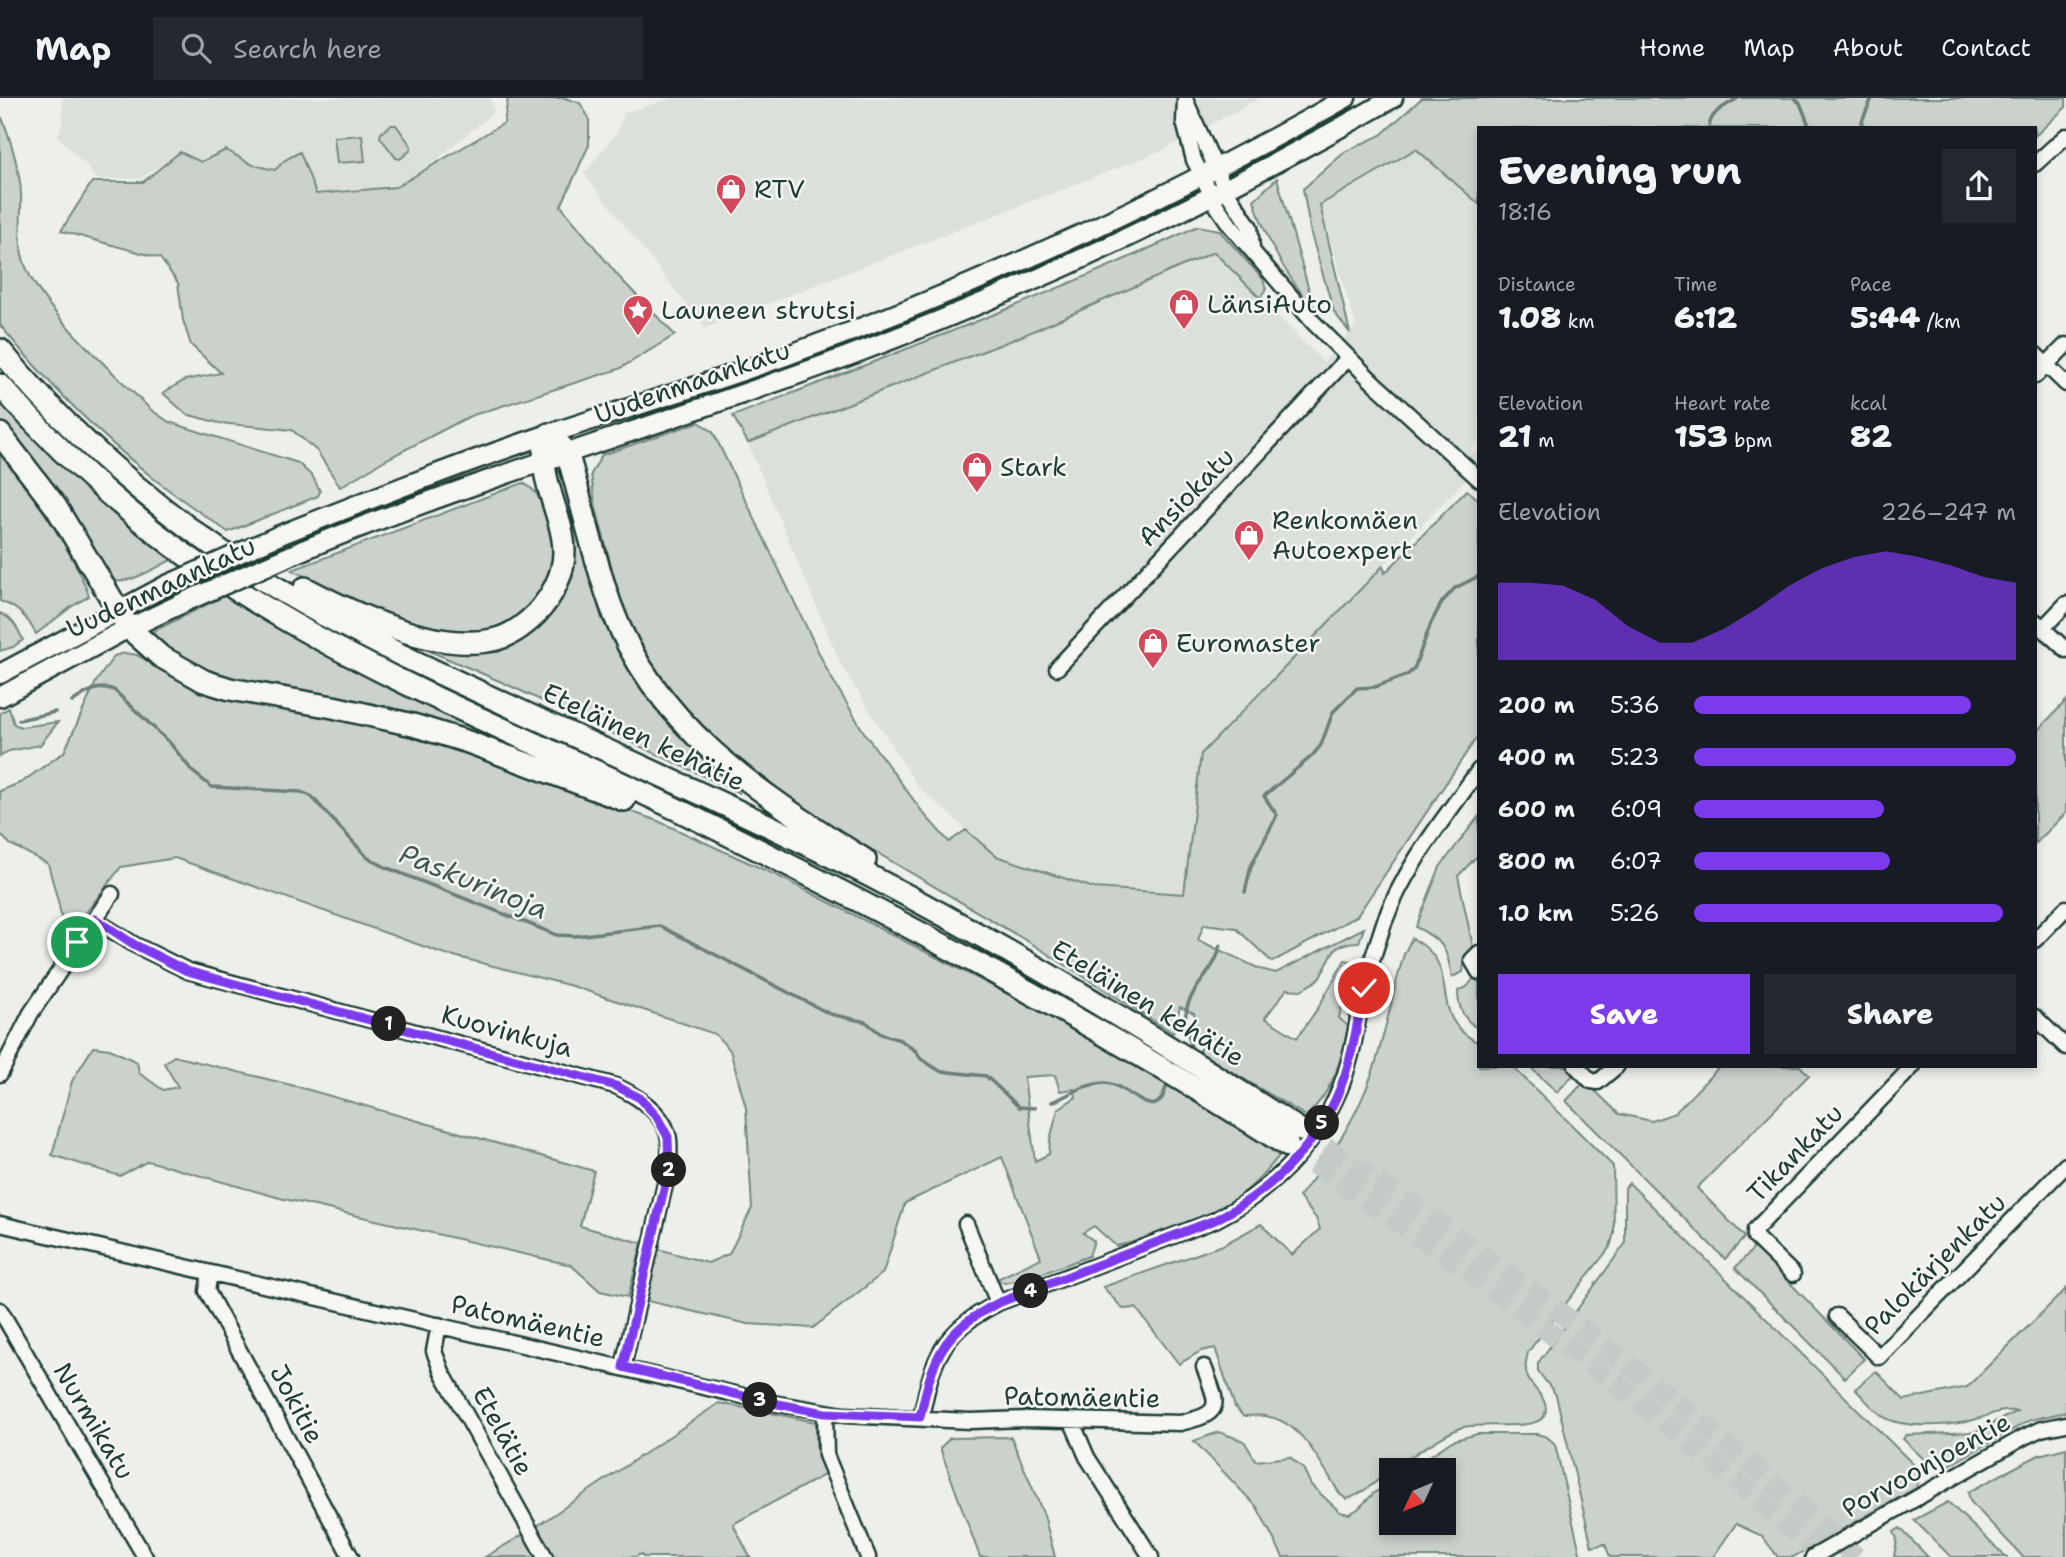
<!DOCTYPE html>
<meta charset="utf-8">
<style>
:root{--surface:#171b24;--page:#242831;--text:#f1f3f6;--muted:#9ea1a6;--line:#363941;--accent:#7c3aed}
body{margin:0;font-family:"Shantell Sans",sans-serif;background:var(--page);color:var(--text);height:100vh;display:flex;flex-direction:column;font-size:26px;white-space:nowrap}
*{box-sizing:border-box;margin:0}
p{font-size:23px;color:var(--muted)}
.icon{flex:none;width:38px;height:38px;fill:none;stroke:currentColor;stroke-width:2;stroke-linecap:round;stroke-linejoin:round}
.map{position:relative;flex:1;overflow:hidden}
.details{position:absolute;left:1477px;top:28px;width:560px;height:942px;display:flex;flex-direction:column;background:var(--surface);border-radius:0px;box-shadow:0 4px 10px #0003}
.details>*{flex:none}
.needle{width:46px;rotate:226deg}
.fabs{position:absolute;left:1379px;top:1360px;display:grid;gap:14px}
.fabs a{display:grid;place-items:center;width:77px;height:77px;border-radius:0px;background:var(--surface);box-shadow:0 4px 10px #0003;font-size:35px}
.pin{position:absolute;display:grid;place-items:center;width:60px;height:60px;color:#fff;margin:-30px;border:4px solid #fff;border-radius:50%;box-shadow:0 2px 7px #0007}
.km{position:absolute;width:35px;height:35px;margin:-18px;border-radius:50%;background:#222;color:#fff;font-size:19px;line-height:35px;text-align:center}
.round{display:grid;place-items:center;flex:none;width:74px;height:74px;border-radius:0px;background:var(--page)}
.overview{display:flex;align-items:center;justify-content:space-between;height:119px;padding:0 21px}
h1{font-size:38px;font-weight:800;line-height:52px}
.figures{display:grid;grid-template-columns:repeat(3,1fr);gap:10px;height:119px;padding:7px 21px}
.figures div{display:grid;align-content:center}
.figures b{font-size:30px;font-weight:800}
.figures small{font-size:19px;font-weight:400}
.figures p{font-size:19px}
.chart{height:196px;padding:14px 21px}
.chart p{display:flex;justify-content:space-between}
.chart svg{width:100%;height:126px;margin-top:7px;fill:var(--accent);opacity:.7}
.cta{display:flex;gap:14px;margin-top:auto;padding:14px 21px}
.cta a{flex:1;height:80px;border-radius:0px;background:var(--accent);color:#fff;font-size:28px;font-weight:800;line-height:80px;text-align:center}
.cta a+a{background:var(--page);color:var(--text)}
ul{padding:0 21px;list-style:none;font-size:23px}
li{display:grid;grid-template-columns:112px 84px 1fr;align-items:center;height:52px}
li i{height:18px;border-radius:9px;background:var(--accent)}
header{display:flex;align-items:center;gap:42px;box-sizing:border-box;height:98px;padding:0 35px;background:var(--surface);border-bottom:2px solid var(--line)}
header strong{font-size:33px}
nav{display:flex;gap:38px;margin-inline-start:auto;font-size:24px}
.search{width:490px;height:63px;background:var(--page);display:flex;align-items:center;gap:18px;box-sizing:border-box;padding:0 24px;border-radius:0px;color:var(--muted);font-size:26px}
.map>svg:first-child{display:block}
</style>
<header>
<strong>Map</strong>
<div class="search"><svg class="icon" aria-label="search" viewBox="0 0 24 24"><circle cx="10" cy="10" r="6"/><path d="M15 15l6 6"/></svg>Search here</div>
<nav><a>Home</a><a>Map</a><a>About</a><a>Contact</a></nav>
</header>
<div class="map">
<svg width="2066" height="1459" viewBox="0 0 2066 1459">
<rect width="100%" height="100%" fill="#edefea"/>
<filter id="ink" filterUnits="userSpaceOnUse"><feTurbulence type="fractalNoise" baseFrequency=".0143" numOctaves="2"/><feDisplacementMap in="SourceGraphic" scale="14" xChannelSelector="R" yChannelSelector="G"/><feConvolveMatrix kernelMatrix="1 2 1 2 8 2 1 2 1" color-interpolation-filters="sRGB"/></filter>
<g filter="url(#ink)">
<path fill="#dce0db" d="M62 0H490L494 14 428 69 396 89 315 96 300 54 285 62 275 72 253 67 227 52 201 65 180 54 140 81H95L89 71 57 38 63 24Z
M672 0H1260L1164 52 705 230 584 76 618 33 624 15Z
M1416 51 1479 106V343L1471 351 1479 358V368L1201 656 1184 796 1094 790 996 758 918 689 841 567 748 346 1017 240 1215 154 1323 264 1356 228 1320 108Z"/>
<path fill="#cbd2cc" stroke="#758880" stroke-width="2" fill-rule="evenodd" d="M508 0H565L580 5 589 20V47L561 108 619 179 675 237 619 271 470 318 385 362 340 389 317 353 292 332 219 325 186 316 163 295 185 282 221 275 191 247 183 222 178 185 160 160 61 133 92 84H143L180 54 201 64 226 52 253 67 275 72 285 62 300 54 316 96 396 89 504 25Z
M1422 0H2066V9L2035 38V30H1479V106L1416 51 1320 107 1350 235 1334 214 1311 136 1303 91 1346 53 1381 37Z
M2 20C10 39 21 77 21 97 22 116 18 138 22 156 30 203 115 275 150 311L169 324 298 365 313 379 320 393 318 398 228 434C203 416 177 399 153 380 97 335 45 282 0 227V21Z
M391 27H396L411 48V52L400 61 396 60 380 39 381 35Z
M362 37 365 63 337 65 334 39Z
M1277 80 1315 213C1286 176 1268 148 1254 102Z
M1198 128 1219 132 1263 181 1266 191 1260 200 1214 154 1017 240 748 345 733 318C889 258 1047 199 1198 128Z
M0 305C57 363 109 412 173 461 158 469 125 489 109 482L0 326Z
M699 324 713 334 828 574 865 636 924 716 949 744 966 732 996 758 1094 790 1184 796 1201 656 1383 468 1385 475 1467 392 1479 402V636L1357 818 1272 864 1236 830 1204 826 1198 842 1260 871 1276 875 1364 830 1359 844C1325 844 1334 865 1316 883 1312 886 1306 889 1301 892L1287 891 1265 920 1297 940 1318 910 1345 862 1352 863 1339 920 1348 928C1341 963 1334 993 1306 1018L1199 954 1201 948 1194 915 1180 909 1173 935 1032 846 784 700 705 636 657 575 625 521 595 406 591 376 602 357Z
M0 353C31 395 72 449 89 498L71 509 36 536C27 519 19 510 0 503Z
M562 372 602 521 629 569 667 624 740 695 504 585 404 542 457 555 499 554 524 538 555 511 573 479 574 441 556 375Z
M523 385C538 392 545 408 548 424 549 432 552 441 553 450 555 493 520 529 478 532 414 536 348 498 292 472Z
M226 497 298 542 475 632 480 637 406 613 267 589 217 577 189 564 153 539 152 534Z
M0 515C13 521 17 529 23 542L13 549 0 553Z
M125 555 137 557 208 596 242 605 345 621 437 645 658 723 780 779 1037 911 1175 990 1249 1036 1279 1058C1265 1075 1251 1091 1232 1103 1206 1122 1148 1142 1116 1148L1094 1128 1083 1135 1094 1143 1089 1158 1024 1182 1004 1185 997 1181 1041 1160 1002 1059 905 1105 883 1175 813 1230 748 1226 643 1202 655 1150 708 1165 729 1156 752 1110 746 1010 730 952 715 936 572 888 442 855 175 760 121 769 65 842 59 807 48 766 10 746 0 736V693L22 684 64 654 96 584 114 558ZM1055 977 1060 993 1074 991 1076 999 1058 1011 1050 1042 1049 1056 1035 1063 1024 979Z
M2066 603V715L2035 746V635Z
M9 610 14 626 21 629 58 624 40 647 9 653 0 658V615Z
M1479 718V756L1458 778 1473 849 1465 858 1463 874 1452 879C1446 848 1444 844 1416 829L1440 769Z
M1412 840C1419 844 1427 849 1433 857 1454 885 1432 922 1479 945V968H1512L1613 1068 1614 1135 1610 1149 1528 1254C1526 1263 1524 1271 1528 1280 1533 1292 1552 1303 1544 1318 1535 1334 1479 1323 1460 1330 1440 1338 1409 1360 1391 1372 1378 1381 1364 1396 1346 1401L1340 1396C1321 1367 1303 1323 1265 1318 1258 1317 1250 1318 1243 1318L1235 1309 1215 1250 1201 1253 1179 1266 1136 1210 1123 1211 1103 1189 1223 1147 1261 1126 1292 1157 1320 1131 1316 1120 1299 1099C1330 1060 1358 1019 1374 970 1386 933 1393 893 1404 856Z
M1477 876 1479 878V931C1464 923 1458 909 1458 893L1467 889Z
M93 949 110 951 137 964 139 975 163 992 178 989 164 965 174 958 295 988 594 1073 580 1128 642 1145 628 1199 600 1193 571 1167 280 1100 148 1063 120 1078 52 1057 72 983Z
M1529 968H1570L1576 974 1557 994Z
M1720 968H1800L1809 977 1697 1090 1745 1139 1725 1161 1566 1003 1585 983 1619 1016 1652 1023 1675 1015Z
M1629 1085 1922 1375 1916 1390 1793 1459H1778L1762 1438 1736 1426 1713 1459H1610L1605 1446 1592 1449 1556 1297 1538 1273V1265L1625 1146V1090Z
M1755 1149 1864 1261 1845 1280 1735 1170Z
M2066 1191V1314L2030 1322 1948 1368 1929 1366 1903 1341 1906 1337 1974 1334 2018 1313C1995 1312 1997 1315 1977 1321 1955 1328 1906 1331 1886 1320 1875 1314 1864 1300 1855 1291L1876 1273 1904 1302 1967 1289Z
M719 1305 816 1324V1347L826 1376 733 1426 750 1459H643L641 1456 635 1459H485L531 1432Z
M1219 1334 1244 1343 1256 1363 1290 1359 1303 1370 1311 1387 1340 1414 1349 1416 1358 1411 1374 1395 1391 1384V1424H1444V1372H1409L1452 1343 1477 1336H1537L1547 1339 1555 1346 1581 1459H1283L1257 1409 1194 1343Z
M1011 1339 1044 1417 1055 1459H980L940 1350 950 1340Z
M2066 1350V1459H2023L1970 1403 1968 1394 2039 1357Z
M1948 1404 2006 1459H1951L1914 1422Z
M1900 1430 1928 1459H1894L1897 1441 1894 1434Z"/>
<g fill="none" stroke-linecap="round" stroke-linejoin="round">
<path stroke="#6c7e77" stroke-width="3.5" d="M1794 0 1800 5 1810 30
M1709 30C1710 13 1726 8 1738 0
M1862 30V23L1872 0
M72 604C85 595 98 586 114 592L170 645 193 674 212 689 301 694 311 698 367 759 385 769 557 837 575 838 660 828 830 916 866 924 881 936 900 942 916 953 921 961 940 973 986 978 1019 1009 1035 1010
M19 622 55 614
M1245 794 1251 768 1277 717 1264 698 1312 658 1321 647 1333 614 1357 590 1375 589 1407 577 1414 571 1431 525 1442 504 1455 490 1479 478
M1191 948C1189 938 1184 925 1186 915 1189 889 1217 873 1220 847
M1052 1004C1070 997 1083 986 1104 985 1127 984 1156 1031 1166 989"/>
<path stroke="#c4cbc6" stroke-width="21" stroke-dasharray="21 10" stroke-linecap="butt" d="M1300 1032C1450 1130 1602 1242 1740 1357 1780 1390 1818 1425 1856 1459
M1288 1048 1451 1160 1526 1216 1686 1341 1825 1459"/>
<g stroke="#1f3d34" stroke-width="19">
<path id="minor" d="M1185 1 1225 91 1250 129 1252 150
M1185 2 1184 24 1194 62 1217 108 1230 127 1313 224 1373 284 1479 381
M2035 66 2066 38
M2035 256 2066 286
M2035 278 2066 247
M2035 523 2066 552
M2043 530 2066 506
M1057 570 1348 260
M95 822 135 847 188 873 616 988C637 998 665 1015 669 1041 670 1050 669 1060 669 1069L623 1269
M2035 842 2066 810
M1479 855 1472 862 1479 874
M2035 919 2066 949
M1576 968 1591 983 1598 984 1617 968
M0 976 31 915 112 796
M0 1126 773 1305 844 1317 970 1323 1028 1321 1180 1325C1225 1315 1218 1307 1204 1269
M966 1126 998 1205
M210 1175 207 1193 351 1459
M1793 1176 1755 1139V1132L1913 968
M0 1212 145 1459
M1837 1218 1879 1259 2066 1067
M439 1227 434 1253 442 1274 545 1459
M825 1315 826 1357 868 1459
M921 1319C933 1260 941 1234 998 1205L1215 1122C1278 1090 1330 1034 1349 964 1356 940 1358 915 1364 891 1369 869 1377 847 1384 825 1405 768 1444 721 1479 672
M1072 1324 1087 1359 1151 1459
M1813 1459 2024 1339 2041 1331 2066 1326"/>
</g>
<g stroke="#1f3d34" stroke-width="23">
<path id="major" d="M280 437C368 402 456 367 546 337 627 310 708 286 788 257 981 187 1168 101 1346 0
M303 452C482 378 669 325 851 257 1039 187 1220 99 1393 0
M0 576 167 487
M0 599 119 535 189 502"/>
</g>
<g stroke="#1f3d34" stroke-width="26">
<path id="highway" d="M0 252C72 339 161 415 255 476 300 506 350 531 399 556 556 632 717 699 872 779 1019 855 1160 942 1300 1032
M0 287C69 366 151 438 240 494 374 579 523 638 666 706 879 810 1088 920 1288 1048
M0 336 56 409 129 530 160 558 204 583 230 591 333 609 413 627 468 644 624 702
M305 490C356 517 438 556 497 541 512 537 525 527 536 516 551 500 564 477 564 454 564 415 532 374 549 336L567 354C582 405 593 458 611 508 655 630 761 696 865 762"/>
</g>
<use href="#minor" stroke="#f6f6f2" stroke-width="14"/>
<use href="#major" stroke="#f6f6f2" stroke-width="18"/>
<use href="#highway" stroke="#f6f6f2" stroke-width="21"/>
<g stroke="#1f3d34" stroke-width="23" stroke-linecap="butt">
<path id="major-bridge" d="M167 487 280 437
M189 502 303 452"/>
</g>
<use href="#major-bridge" stroke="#f6f6f2" stroke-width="18"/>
</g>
</g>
<g fill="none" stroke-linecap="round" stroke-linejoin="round" filter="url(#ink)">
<g stroke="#fff" stroke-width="14">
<path id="route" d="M77 844 95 821 135 847 187 873 616 988 640 1000 657 1019 668 1039 669 1069 623 1269 773 1305 825 1315 920 1319C933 1260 941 1234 998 1205L1215 1122C1278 1090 1331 1034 1349 963 1356 939 1359 914 1364 890"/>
</g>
<use href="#route" stroke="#7c3aed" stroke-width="9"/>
</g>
<defs>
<g id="shop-pin" transform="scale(1.575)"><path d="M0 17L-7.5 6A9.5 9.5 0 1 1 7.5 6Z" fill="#d1495b" stroke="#f6f6f2"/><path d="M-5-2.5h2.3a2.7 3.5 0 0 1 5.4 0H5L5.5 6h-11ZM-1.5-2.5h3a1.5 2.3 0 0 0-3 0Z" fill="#fff"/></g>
<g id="sight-pin" transform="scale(1.575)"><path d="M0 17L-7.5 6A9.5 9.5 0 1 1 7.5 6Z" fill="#d1495b" stroke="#f6f6f2"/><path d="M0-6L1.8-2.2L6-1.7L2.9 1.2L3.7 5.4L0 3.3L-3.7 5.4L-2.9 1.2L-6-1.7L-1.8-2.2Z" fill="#fff"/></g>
</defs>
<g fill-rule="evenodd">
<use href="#shop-pin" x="731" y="91"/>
<use href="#shop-pin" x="1184" y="206"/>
<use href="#sight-pin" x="638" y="212"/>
<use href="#shop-pin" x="977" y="369"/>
<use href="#shop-pin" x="1249" y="437"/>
<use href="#shop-pin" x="1153" y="545"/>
</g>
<g text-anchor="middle" stroke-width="5" stroke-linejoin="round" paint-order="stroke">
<g font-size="26" fill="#1f3d34" stroke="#f6f6f2" text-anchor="start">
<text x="754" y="100">RTV</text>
<text x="1207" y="215">LänsiAuto</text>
<text x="661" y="221">Launeen strutsi</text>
<text x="1000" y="378">Stark</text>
<text x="1272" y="431">Renkomäen<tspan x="1272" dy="30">Autoexpert</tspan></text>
<text x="1176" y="554">Euromaster</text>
</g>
<g font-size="26" fill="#1f3d34" stroke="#f6f6f2">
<text transform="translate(692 284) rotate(-19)" y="9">Uudenmaankatu</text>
<text transform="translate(1186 399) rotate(-46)" y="9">Ansiokatu</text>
<text transform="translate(161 489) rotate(-25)" y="9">Uudenmaankatu</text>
<text transform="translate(644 639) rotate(25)" y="9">Eteläinen kehätie</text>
<text transform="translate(1148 905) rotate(31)" y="9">Eteläinen kehätie</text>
<text transform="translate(507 933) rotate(15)" y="9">Kuovinkuja</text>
<text transform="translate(1795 1055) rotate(-46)" y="9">Tikankatu</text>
<text transform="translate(1935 1166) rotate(-45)" y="9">Palokärjenkatu</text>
<text transform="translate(528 1223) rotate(13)" y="9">Patomäentie</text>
<text transform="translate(1082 1299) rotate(1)" y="9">Patomäentie</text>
<text transform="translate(297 1306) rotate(62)" y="9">Jokitie</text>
<text transform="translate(94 1323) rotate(59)" y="9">Nurmikatu</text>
<text transform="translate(503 1333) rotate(61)" y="9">Etelätie</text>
<text transform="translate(1926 1367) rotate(-29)" y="9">Porvoonjoentie</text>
</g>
<g font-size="28" font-style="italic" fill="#3f5850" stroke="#f6f6f2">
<text transform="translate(474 783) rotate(22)" y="10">Paskurinoja</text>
</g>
</g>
</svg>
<div class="fabs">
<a><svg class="needle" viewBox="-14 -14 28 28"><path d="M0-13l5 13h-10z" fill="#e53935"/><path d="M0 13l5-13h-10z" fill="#9ea1a6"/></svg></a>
</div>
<div class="pin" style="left:77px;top:844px;background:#1e9e55"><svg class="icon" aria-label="arrive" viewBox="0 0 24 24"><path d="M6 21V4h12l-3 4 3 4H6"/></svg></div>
<div class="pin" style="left:1364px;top:890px;background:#d93025"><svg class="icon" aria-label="check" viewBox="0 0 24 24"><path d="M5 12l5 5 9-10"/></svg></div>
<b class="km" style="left:389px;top:926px">1</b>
<b class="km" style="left:669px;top:1072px">2</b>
<b class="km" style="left:760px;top:1302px">3</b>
<b class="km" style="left:1031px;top:1193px">4</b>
<b class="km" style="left:1322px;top:1025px">5</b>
<section class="details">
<div class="overview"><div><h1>Evening run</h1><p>18:16</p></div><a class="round"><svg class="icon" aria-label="share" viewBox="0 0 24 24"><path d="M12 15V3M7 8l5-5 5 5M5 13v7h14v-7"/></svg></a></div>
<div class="figures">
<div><p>Distance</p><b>1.08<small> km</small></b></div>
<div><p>Time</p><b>6:12</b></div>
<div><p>Pace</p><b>5:44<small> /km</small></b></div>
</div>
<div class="figures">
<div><p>Elevation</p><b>21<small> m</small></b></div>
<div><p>Heart rate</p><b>153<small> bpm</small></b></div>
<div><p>kcal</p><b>82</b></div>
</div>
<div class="chart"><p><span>Elevation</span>226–247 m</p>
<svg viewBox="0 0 160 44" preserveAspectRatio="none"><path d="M0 44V17L10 17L20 18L30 23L40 32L50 38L60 38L70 33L80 26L90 18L100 12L110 8L120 6L130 8L140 11L150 15L160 17V44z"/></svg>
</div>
<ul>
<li><b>200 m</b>5:36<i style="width:86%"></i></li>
<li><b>400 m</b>5:23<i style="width:100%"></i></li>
<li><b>600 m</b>6:09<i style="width:59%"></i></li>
<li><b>800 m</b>6:07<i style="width:61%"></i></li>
<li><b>1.0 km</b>5:26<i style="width:96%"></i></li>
</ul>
<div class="cta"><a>Save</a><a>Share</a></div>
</section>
</div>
